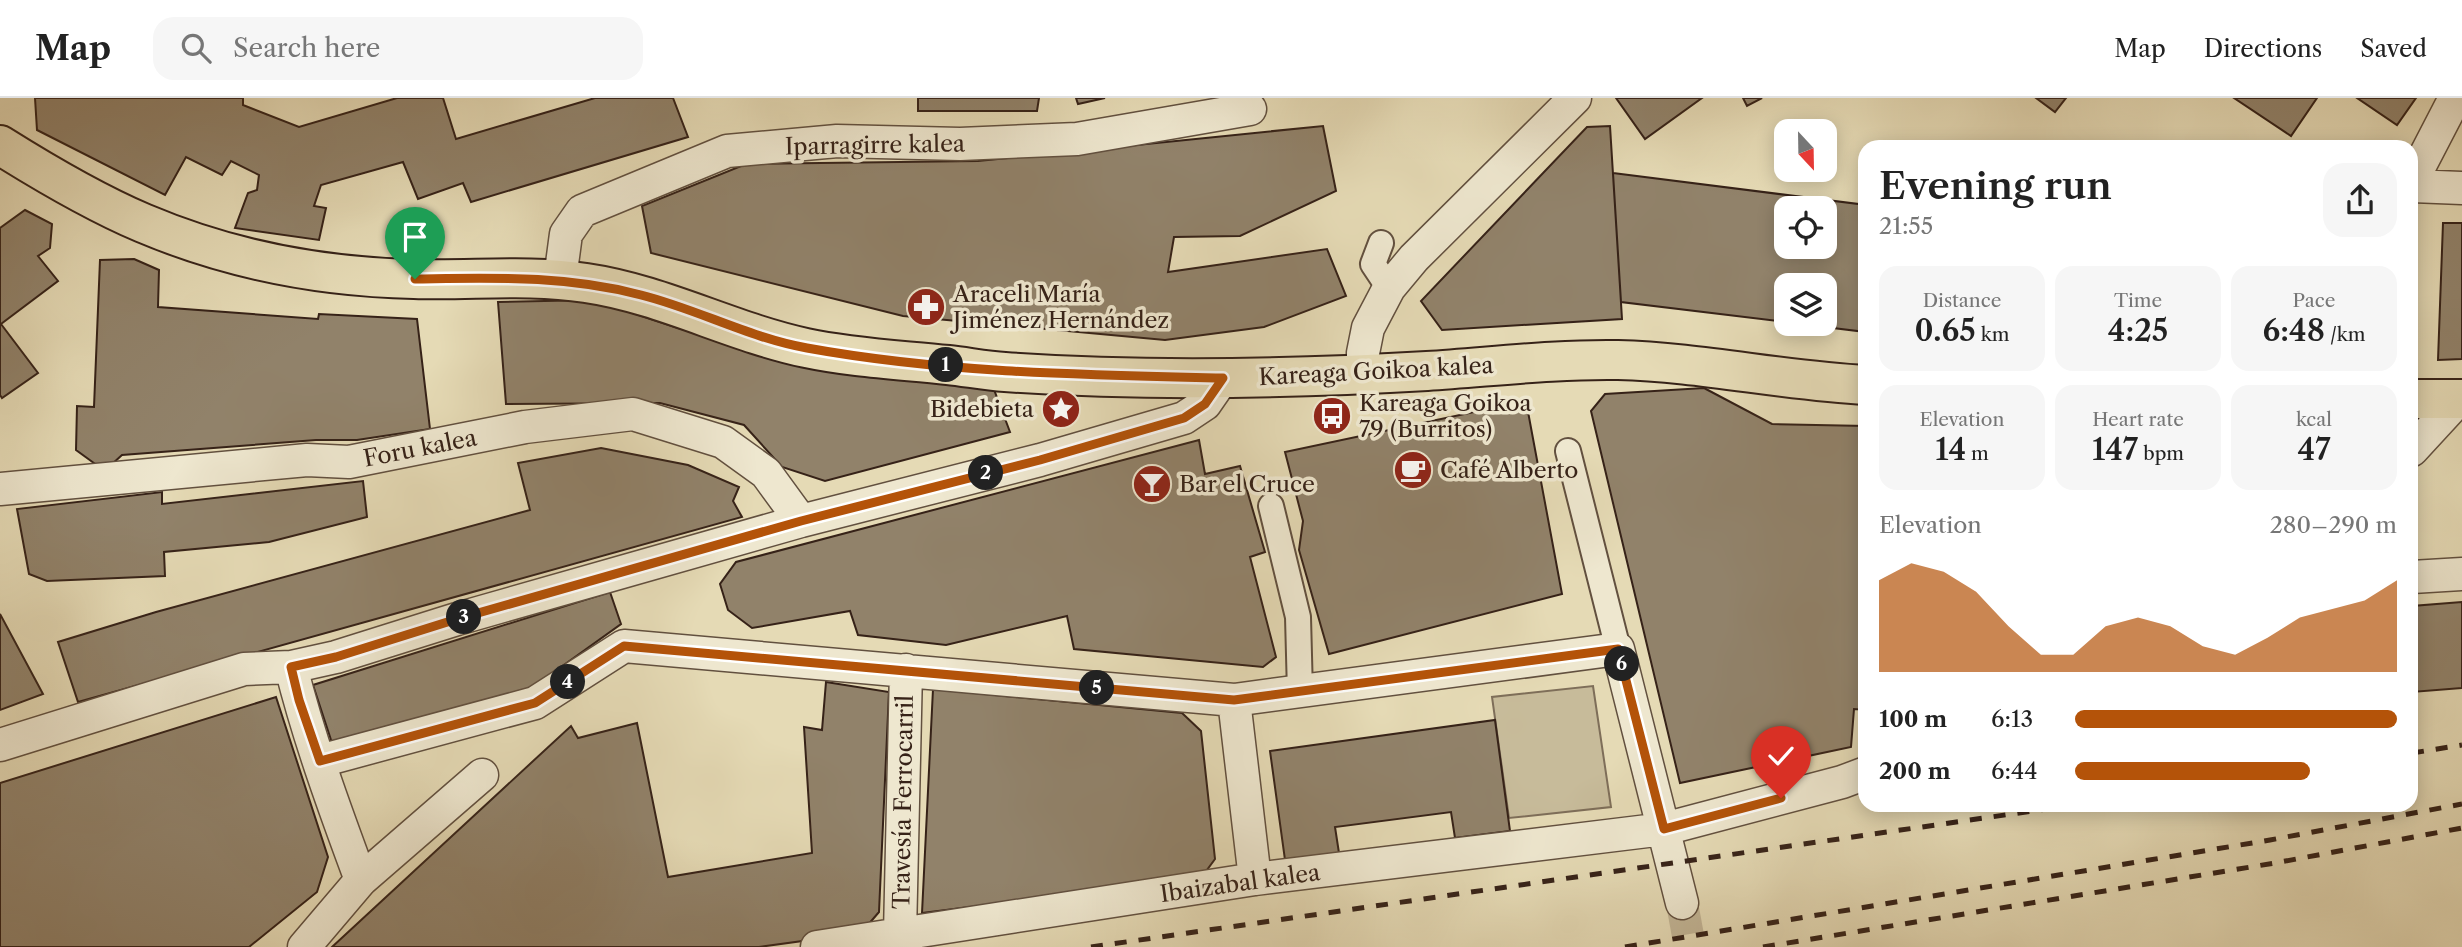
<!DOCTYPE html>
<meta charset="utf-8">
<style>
:root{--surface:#fff;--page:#f6f6f6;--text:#222;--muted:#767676;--line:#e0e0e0;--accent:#b45309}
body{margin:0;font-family:"Libre Caslon Text",serif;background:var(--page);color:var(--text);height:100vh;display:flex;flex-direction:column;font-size:26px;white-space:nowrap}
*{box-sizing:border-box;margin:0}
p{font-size:23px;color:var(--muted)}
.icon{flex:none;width:38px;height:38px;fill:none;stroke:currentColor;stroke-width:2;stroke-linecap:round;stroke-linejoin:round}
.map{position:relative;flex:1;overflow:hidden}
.side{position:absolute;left:1858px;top:42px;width:560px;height:672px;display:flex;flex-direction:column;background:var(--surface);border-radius:21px;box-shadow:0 4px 18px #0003}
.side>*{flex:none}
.needle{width:46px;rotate:158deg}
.buttons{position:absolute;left:1774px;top:21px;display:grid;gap:14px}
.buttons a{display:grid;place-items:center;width:63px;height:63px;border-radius:14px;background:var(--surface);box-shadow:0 4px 18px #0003;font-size:35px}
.pin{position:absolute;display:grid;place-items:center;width:60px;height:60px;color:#fff;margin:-72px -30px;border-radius:50% 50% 50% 0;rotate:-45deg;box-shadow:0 0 7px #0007}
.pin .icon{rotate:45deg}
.km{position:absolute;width:35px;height:35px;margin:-18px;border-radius:50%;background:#222;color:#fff;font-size:19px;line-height:35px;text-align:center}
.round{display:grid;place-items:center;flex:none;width:74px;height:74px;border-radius:21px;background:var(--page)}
.summary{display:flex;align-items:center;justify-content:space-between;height:119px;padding:0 21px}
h1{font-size:38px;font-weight:600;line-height:52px}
.stats{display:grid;grid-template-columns:repeat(3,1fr);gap:10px;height:119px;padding:7px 21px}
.stats div{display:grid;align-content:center;border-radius:18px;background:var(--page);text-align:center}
.stats b{font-size:30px;font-weight:600}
.stats small{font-size:19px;font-weight:400}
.stats p{font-size:19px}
.chart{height:196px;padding:14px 21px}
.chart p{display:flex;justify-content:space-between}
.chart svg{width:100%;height:126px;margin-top:7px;fill:var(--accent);opacity:.7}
ul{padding:0 21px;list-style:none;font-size:23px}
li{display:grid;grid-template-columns:112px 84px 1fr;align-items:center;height:52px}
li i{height:18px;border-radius:9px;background:var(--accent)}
header{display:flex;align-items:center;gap:42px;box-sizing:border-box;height:98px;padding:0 35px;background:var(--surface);border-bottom:2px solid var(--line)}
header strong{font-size:33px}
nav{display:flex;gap:38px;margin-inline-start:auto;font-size:24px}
.search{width:490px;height:63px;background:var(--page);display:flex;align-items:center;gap:18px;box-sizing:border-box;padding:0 24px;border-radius:21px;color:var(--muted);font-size:26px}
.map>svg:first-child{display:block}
</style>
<header>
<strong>Map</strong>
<div class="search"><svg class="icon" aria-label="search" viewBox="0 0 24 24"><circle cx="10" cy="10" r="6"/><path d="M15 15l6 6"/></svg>Search here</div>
<nav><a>Map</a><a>Directions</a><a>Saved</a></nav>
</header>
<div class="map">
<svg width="2462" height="849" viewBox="0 0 2462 849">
<rect width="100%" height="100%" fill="#e5dab5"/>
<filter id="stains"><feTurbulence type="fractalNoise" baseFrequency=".00286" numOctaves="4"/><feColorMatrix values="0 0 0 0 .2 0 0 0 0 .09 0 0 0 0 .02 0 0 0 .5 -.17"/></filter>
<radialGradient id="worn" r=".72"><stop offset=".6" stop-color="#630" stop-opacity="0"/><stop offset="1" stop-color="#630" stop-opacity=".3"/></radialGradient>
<path fill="#c7bb9a" stroke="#7e6e59" stroke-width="2" d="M1593 588 1611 709 1509 720 1492 599Z"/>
<path fill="#91826a" stroke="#362218" stroke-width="2" fill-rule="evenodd" d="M35 0H243V7L299 29 397 0H443L456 41 595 0H673L688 39 471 104 463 85 418 101 403 64 321 87 314 108 326 110 319 142 235 130 248 95 257 92 259 77 231 63 222 77 186 59 165 97 37 32Z
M918 0H1039L1037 13H918Z
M1076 0H1105L1078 6Z
M1616 0H1702L1645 41Z
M1743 0H1762L1747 8Z
M2036 0H2066L2055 14Z
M2234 0H2317L2291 38Z
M2357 0H2416L2397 27Z
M1323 28 1336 93 1240 138 1174 139 1168 174 1327 151 1346 198 1264 229 1165 242 903 218 651 155 642 108 746 66 978 63Z
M1610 28 1622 221 1442 232 1421 203 1587 29Z
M1613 75 1866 107V234L1800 226H1825V187H1787V224L1621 204ZM1787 110H1825V149H1787Z
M25 112 52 126 50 150 38 158 58 183 1 226 38 275 2 300 0 297V130Z
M2443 125H2462V261L2438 262Z
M134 161 159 172 158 209 318 221 319 216 417 221 430 331 357 342H316L122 357 111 367 98 368 76 352 77 308 94 309 100 162Z
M593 202 678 230 800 265 993 289 1010 334 825 383 782 369 744 327 660 305 506 306 498 204Z
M1704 290 1772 326 1866 328V612L1854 611 1851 649 1680 685 1591 313 1605 296Z
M1526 303 1562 496 1329 556 1299 452 1303 423 1285 354Z
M1199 342 1205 376 1240 368 1265 454 1250 459 1276 559 1263 569 1074 551 1067 518 946 547 858 537 850 513 752 530 728 512 720 486 736 464Z
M601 350 688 367 739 389 733 403 742 419 78 604 58 544 156 514 530 412 518 365Z
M363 383 367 419 269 444 164 454 165 478 47 483 29 476 17 411 162 394V406Z
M610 494 621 526 529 592 333 648 313 587Z
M2462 504V590L2412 594V508Z
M0 516 43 596 0 612Z
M826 584 889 594 879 814 861 835 759 849H332L571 628 578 640 637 625 668 779 812 755 804 629 822 632Z
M933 591 1182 615 1201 633 1215 761 1201 780 922 815Z
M276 599 328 759 317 794 249 849H0V685Z
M1495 622 1510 733 1455 740 1451 714 1335 729 1339 755 1285 762 1270 653Z"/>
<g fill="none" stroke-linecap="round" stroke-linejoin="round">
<path stroke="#c2b596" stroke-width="32" stroke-dasharray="32 16" stroke-linecap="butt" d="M1682 805 1690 849"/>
<g stroke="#62503f" stroke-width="28">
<path id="pedestrian" d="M1381 145 1373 166 1389 190
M1568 353 1618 551
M1271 408 1298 519 1300 595"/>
</g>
<g stroke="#62503f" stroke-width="35">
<path id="minor" d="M2412 83 2455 0
M2412 88 2462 90
M560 181 566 136 582 113 727 53 837 43 960 46 1077 41 1250 11
M1363 275V255L1368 230 1389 190 1414 160 1575 0
M2412 352 2459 301
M0 391 307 362 349 364 525 329 633 316 723 344 766 375 801 423
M2412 479 2462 476
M291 569C309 641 335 712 361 782
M1234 602 1255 781
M0 647 244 571 291 569 336 559 457 521 801 423 1040 362 1184 320 1205 306 1223 280
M320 663 535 605 624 548 1234 602 1618 551 1682 805
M900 836 906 572
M304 849 361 782 482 677
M817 849 1255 781 1664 731 1842 684 1866 675"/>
</g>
<g stroke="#362218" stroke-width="42">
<path id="primary" d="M0 47C43 74 96 105 143 125 228 161 322 179 414 181 471 183 528 176 586 185 662 196 731 234 806 250 853 260 901 262 948 267 967 269 986 273 1005 274 1145 284 1287 281 1427 273 1490 269 1554 261 1618 262 1701 264 1783 283 1866 287
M2412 301H2462"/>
</g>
<use href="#pedestrian" stroke="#eee7cf" stroke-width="24"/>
<use href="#minor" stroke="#eee7cf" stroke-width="32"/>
<use href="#primary" stroke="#e5dab5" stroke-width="38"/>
<path stroke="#362218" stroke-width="5" stroke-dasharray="12 12" stroke-linecap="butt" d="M2412 655 2462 647
M1091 849 2074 707
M1625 849 2270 742 2462 706
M1763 849 2275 765 2462 730"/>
</g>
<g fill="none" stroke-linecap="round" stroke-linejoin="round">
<g stroke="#fff" stroke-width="14">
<path id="route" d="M415 181C493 180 565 177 641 197 697 211 750 240 807 250 945 275 1084 277 1223 280L1205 306 1184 320 1040 362 801 423 457 521 336 559 291 569 299 602 320 663 535 605 624 548 1234 602 1618 551 1664 731 1781 700"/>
</g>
<use href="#route" stroke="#b45309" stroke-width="9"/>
</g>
<defs>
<g id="pharmacy-disc" transform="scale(2.0125)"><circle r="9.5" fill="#8f2418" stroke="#eee7cf"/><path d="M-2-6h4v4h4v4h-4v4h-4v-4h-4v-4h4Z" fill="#fff"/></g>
<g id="sight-disc" transform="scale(2.0125)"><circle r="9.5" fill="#8f2418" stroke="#eee7cf"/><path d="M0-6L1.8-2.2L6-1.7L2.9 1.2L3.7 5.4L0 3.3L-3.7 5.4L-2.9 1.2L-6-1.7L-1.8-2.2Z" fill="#fff"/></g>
<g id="bus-disc" transform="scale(2.0125)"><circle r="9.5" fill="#8f2418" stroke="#eee7cf"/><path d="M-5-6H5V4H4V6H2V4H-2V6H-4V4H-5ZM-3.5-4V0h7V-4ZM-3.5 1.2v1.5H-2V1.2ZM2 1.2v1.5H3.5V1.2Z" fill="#fff"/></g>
<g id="cafe-disc" transform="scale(2.0125)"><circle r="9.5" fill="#8f2418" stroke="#eee7cf"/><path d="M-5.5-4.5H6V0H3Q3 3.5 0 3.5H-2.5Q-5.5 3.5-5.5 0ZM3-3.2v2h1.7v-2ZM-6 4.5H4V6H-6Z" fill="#fff"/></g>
<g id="bar-disc" transform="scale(2.0125)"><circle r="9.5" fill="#8f2418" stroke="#eee7cf"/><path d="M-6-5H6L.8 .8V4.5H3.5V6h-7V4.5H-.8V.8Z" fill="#fff"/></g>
</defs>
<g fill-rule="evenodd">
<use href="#pharmacy-disc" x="926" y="209"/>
<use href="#sight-disc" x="1061" y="311"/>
<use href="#bus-disc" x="1332" y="318"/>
<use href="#cafe-disc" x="1413" y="372"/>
<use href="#bar-disc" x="1152" y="386"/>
</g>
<g text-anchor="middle" stroke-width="7" stroke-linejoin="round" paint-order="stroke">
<g font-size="23" fill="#362218" stroke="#eee7cf">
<text transform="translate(875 47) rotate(-1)" y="8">Iparragirre kalea</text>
<text transform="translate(1376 273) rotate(-3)" y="8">Kareaga Goikoa kalea</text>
<text transform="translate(420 350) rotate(-11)" y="8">Foru kalea</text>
<text transform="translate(903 704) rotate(-89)" y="8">Travesía Ferrocarril</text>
<text transform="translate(1240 785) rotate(-8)" y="8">Ibaizabal kalea</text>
</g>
<g font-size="23" fill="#362218" stroke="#eee7cf" text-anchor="start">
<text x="953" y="204">Araceli María<tspan x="953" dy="26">Jiménez Hernández</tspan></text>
<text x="1359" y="313">Kareaga Goikoa<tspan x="1359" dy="26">79 (Burritos)</tspan></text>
<text x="1034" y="319" text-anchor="end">Bidebieta</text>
<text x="1440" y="380">Café Alberto</text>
<text x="1179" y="394">Bar el Cruce</text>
</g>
</g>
<rect width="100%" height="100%" filter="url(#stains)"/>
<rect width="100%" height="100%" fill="url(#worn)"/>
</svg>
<div class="buttons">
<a><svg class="needle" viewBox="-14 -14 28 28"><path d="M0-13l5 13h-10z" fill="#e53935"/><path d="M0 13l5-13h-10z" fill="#767676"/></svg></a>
<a><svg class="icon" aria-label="locate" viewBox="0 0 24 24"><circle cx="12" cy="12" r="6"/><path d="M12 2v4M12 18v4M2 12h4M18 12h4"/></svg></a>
<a><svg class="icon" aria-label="layers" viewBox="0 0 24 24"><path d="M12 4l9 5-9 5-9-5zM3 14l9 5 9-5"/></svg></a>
</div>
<div class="pin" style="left:415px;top:181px;background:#1e9e55"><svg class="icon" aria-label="arrive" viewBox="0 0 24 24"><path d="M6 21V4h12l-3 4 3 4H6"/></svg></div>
<div class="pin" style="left:1781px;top:700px;background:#d93025"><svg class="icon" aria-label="check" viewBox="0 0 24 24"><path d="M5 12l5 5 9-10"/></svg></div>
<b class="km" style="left:946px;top:267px">1</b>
<b class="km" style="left:986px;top:375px">2</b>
<b class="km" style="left:464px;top:519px">3</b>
<b class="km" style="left:568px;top:584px">4</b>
<b class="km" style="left:1097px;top:590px">5</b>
<b class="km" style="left:1622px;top:566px">6</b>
<section class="side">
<div class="summary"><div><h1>Evening run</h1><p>21:55</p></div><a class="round"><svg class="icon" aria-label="share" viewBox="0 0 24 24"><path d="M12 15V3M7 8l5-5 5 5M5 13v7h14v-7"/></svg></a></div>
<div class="stats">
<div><p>Distance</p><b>0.65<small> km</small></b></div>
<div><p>Time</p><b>4:25</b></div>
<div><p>Pace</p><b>6:48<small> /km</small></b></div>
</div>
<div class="stats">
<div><p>Elevation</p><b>14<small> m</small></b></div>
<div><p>Heart rate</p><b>147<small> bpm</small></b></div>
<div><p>kcal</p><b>47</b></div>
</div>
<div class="chart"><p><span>Elevation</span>280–290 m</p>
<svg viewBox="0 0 160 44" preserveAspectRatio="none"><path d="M0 44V12L10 6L20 9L30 16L40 28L50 38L60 38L70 28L80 25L90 28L100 35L110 38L120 32L130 25L140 22L150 19L160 12V44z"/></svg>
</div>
<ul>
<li><b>100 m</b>6:13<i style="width:100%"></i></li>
<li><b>200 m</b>6:44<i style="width:73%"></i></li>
</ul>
</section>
</div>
